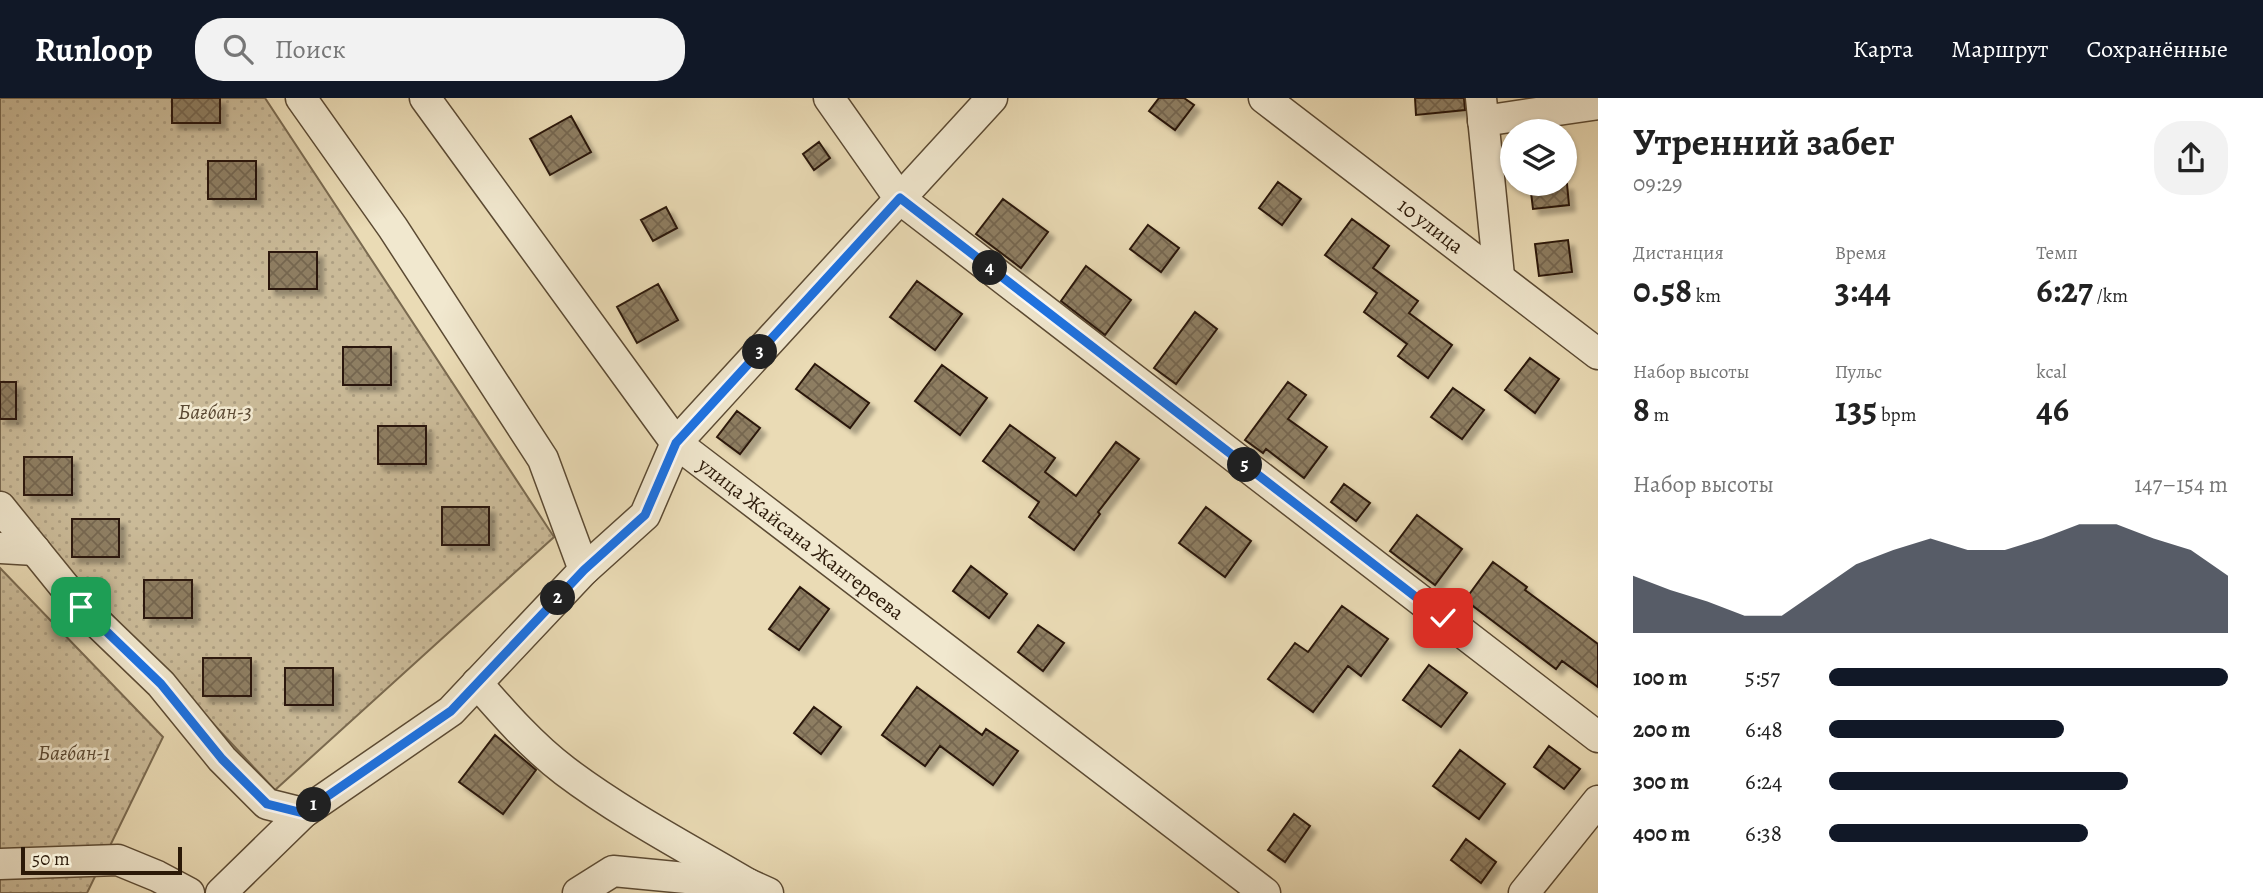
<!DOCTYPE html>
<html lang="ru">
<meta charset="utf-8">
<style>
:root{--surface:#fff;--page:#f2f2f2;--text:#222;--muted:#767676;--accent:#111827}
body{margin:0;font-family:Alegreya,serif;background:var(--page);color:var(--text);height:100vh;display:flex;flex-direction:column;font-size:26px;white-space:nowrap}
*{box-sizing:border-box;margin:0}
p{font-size:23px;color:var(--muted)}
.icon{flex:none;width:38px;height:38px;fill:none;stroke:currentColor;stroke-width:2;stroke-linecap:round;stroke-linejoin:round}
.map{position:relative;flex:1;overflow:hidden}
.panel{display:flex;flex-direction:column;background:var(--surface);width:665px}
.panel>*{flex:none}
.fabs{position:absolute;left:1500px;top:21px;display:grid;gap:14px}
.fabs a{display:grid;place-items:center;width:77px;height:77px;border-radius:50%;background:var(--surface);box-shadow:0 2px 5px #0004;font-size:35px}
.scale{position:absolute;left:21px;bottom:18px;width:161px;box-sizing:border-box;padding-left:7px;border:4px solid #2b1908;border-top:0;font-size:19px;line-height:24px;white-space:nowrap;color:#2b1908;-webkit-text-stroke:5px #f1e8cf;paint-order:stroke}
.pin{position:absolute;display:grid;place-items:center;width:60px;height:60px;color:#fff;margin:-30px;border-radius:14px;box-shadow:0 4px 10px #0006}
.km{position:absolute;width:35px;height:35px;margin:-18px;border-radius:50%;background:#222;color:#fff;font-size:19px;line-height:35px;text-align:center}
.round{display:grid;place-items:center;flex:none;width:74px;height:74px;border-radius:28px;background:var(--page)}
.headline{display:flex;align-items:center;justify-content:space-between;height:119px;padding:0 35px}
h1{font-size:38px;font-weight:700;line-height:52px}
.stats{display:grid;grid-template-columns:repeat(3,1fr);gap:10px;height:119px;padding:7px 35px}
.stats div{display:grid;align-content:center}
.stats b{font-size:35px;font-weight:700}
.stats small{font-size:19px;font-weight:400}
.stats p{font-size:19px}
.chart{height:196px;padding:14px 35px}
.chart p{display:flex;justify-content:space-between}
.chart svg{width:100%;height:126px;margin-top:7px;fill:var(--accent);opacity:.7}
ul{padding:0 35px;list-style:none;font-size:23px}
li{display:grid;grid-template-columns:112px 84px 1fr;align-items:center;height:52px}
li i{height:18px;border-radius:9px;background:var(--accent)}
header{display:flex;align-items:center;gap:42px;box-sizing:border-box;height:98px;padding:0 35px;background:var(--accent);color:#fff}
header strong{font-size:33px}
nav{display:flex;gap:38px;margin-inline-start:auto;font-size:24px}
.search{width:490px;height:63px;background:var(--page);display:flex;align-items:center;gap:18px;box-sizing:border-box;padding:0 24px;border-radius:28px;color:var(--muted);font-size:26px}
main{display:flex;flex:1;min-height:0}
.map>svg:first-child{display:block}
</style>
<header>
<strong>Runloop</strong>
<div class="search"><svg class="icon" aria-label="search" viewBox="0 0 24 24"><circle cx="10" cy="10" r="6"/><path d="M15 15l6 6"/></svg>Поиск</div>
<nav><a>Карта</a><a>Маршрут</a><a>Сохранённые</a></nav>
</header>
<main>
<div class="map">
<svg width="1598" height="795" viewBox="0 0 1598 795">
<defs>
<pattern id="park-dots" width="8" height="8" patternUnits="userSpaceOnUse" patternTransform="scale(1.75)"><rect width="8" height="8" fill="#caba98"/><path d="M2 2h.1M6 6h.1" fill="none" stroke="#ae9f82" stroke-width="1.8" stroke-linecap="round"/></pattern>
<pattern id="building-cross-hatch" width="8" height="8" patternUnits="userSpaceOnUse" patternTransform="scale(1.75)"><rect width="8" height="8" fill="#8e7e62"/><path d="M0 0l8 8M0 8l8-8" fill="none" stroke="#74664f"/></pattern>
<filter id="shadow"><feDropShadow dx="6" dy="6" stdDeviation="2" flood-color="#0004"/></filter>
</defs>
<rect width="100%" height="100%" fill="#eadbb5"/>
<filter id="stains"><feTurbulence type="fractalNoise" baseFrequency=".00286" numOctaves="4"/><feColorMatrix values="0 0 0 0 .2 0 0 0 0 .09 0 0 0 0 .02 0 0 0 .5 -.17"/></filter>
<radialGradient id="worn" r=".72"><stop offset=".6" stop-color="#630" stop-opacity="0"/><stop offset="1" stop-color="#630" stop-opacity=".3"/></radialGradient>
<path fill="url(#park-dots)" stroke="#7a6a50" stroke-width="2" d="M0 0H265L554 439 275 692 0 397Z
M0 470 163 639 87 795H0Z"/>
<path fill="url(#building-cross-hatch)" stroke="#2b1908" stroke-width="2" filter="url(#shadow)" d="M172 0H220V25H172Z
M1159 0H1184L1194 7 1175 32 1149 13Z
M1415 0H1464L1465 12 1416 17Z
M571 18 591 54 550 77 530 41Z
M819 44 830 60 814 72 803 56Z
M208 63H256V101H208Z
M1278 84 1301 101 1282 127 1259 110Z
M1530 86H1567L1569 107 1533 111Z
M1003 101 1048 134 1021 170 976 136Z
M666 109 677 130 653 143 641 122Z
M1352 121 1389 148 1373 170 1418 203 1409 215 1452 247 1428 280 1398 258 1407 246 1364 214 1377 195 1325 157Z
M1148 127 1179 150 1161 174 1130 151Z
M1568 142 1572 174 1539 178 1535 146Z
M269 154H317V191H269Z
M1086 168 1131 202 1105 237 1061 203Z
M917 183 962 216 935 252 890 219Z
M658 186 678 222 637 245 617 209Z
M1195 214 1217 231 1176 286 1154 270Z
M343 249H391V287H343Z
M1530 260 1559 281 1535 315 1505 292Z
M815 266 869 305 850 330 796 291Z
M942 267 987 300 960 337 915 303Z
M0 284H16V321H0Z
M1288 284 1306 297 1288 321 1327 349 1304 380 1266 351 1263 355 1245 342Z
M1453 290 1484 312 1462 341 1431 319Z
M737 313 760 330 740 356 717 339Z
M1010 327 1055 360 1045 374 1076 398 1116 344 1139 361 1098 414 1100 416 1074 452 1029 419 1039 404 983 363Z
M378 328H426V366H378Z
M24 359H72V397H24Z
M1344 386 1370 405 1356 423 1331 404Z
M442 409H489V447H442Z
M1206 409 1251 443 1225 479 1179 445Z
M1417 417 1462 451 1435 487 1390 453Z
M72 421H119V459H72Z
M1493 464 1527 489 1525 492 1598 546V589L1562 563 1556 571 1465 502Z
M971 468 1007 496 989 520 953 493Z
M144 482H192V520H144Z
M800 489 829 511 799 552 769 531Z
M1342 508 1388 541 1361 578 1348 568 1313 614 1268 581 1295 545 1308 554Z
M1038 527 1064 545 1043 573 1018 554Z
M203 560H251V598H203Z
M1429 567 1467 595 1441 629 1403 602Z
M285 570H333V607H285Z
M917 589 982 637 986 631 1018 653 993 687 940 648 925 668 882 637Z
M814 609 841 629 821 656 794 635Z
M495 637 536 672 503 716 459 684Z
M1549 648 1580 671 1564 691 1534 669Z
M1460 652 1505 686 1479 721 1433 688Z
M1294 716 1310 728 1285 764 1268 752Z
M1466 741 1496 764 1481 785 1451 762Z"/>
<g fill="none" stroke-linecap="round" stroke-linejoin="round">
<g stroke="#5b4a33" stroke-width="33">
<g id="minor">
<path d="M301 0 393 130 543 361 584 472"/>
<path id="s1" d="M425 0 676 345 1265 795"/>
<path d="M829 0 900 101 1598 639"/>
<path id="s2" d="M1264 0 1598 256"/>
<path d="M1481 0 1499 178"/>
<path d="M1483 23 1598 6"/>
<path d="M0 409 81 509 161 586 222 661 267 706 303 715"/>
<path d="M0 450 35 452"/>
<path d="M477 585C504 616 532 648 565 673 622 716 687 750 748 786"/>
<path d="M0 766 118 762 157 778 189 795"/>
<path d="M221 795 303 715 451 613 584 472 645 417 676 345 992 0"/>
<path d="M578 795 613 773 748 786 768 795"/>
<path d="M1524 795 1598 703"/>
</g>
</g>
<use href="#minor" stroke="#f1e8cf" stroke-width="30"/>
</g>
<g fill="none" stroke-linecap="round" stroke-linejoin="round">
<g stroke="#fff" stroke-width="14">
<path id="route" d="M81 509 161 586 222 661 267 706 303 715 451 613 584 472 645 417 676 345 900 100 1443 520"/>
</g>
<use href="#route" stroke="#1a73e8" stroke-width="9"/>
</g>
<g text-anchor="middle" stroke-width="5" stroke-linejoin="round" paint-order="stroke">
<g font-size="21" fill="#2b1908" stroke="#f1e8cf">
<text dy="7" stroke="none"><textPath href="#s2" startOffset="210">10 улица</textPath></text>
<text dy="7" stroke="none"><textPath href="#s1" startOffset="584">улица Жайсана Жангереева</textPath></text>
</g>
<g font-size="21" font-style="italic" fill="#5b4933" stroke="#f1e8cf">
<text x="215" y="321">Бағбан-3</text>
<text x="74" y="662">Бағбан-1</text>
</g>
</g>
<rect width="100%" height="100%" filter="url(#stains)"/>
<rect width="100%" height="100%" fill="url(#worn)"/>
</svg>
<div class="fabs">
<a><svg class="icon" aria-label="layers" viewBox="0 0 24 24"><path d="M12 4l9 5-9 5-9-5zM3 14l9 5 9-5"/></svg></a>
</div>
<div class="scale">50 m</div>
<div class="pin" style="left:81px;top:509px;background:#1e9e55"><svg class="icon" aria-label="arrive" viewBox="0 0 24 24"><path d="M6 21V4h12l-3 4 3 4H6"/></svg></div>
<div class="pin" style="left:1443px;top:520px;background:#d93025"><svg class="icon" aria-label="check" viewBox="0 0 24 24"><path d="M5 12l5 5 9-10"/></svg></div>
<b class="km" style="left:314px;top:707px">1</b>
<b class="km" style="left:558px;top:500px">2</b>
<b class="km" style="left:760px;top:254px">3</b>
<b class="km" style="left:990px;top:170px">4</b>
<b class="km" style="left:1245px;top:367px">5</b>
</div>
<section class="panel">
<div class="headline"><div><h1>Утренний забег</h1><p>09:29</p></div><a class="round"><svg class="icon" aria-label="share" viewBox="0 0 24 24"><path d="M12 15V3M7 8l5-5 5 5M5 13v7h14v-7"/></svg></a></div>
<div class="stats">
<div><p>Дистанция</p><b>0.58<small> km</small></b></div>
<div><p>Время</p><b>3:44</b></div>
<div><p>Темп</p><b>6:27<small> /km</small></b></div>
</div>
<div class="stats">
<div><p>Набор высоты</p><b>8<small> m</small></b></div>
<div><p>Пульс</p><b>135<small> bpm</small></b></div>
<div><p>kcal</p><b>46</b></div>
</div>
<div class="chart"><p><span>Набор высоты</span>147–154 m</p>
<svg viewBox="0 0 160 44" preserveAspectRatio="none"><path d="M0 44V24L10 29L20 33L30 38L40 38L50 29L60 20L70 15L80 11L90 15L100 15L110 11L120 6L130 6L140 11L150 15L160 24V44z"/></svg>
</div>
<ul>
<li><b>100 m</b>5:57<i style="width:100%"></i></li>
<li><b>200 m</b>6:48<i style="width:59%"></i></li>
<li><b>300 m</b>6:24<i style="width:75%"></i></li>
<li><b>400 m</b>6:38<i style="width:65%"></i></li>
</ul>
</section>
</main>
